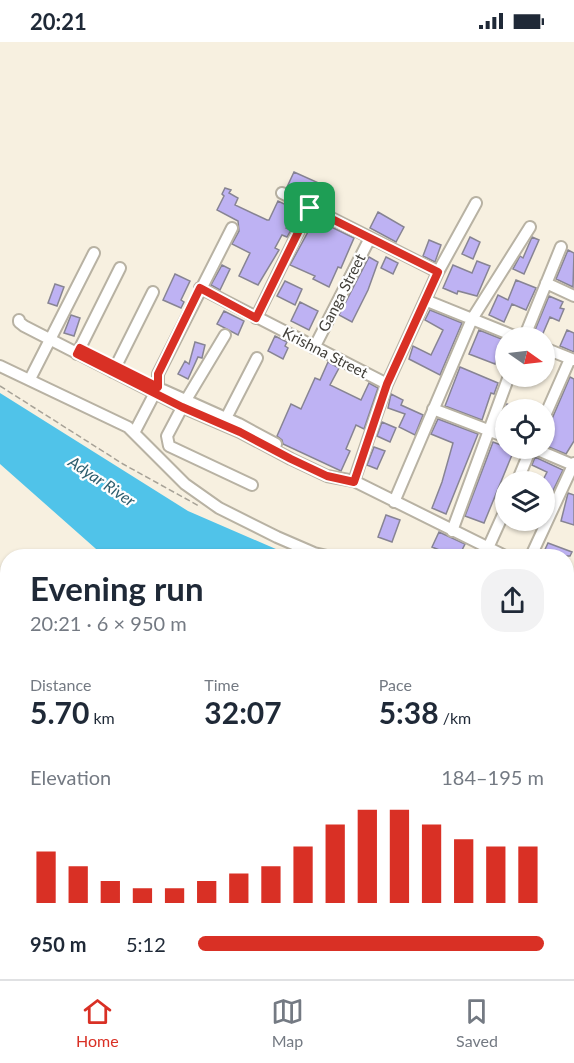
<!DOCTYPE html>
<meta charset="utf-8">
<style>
:root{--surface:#fff;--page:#f2f2f3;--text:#1f2937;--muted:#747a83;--line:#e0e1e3;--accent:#d93025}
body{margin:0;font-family:Lato,sans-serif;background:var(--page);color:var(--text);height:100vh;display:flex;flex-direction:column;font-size:22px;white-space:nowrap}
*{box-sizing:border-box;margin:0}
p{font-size:20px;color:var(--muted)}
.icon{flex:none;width:33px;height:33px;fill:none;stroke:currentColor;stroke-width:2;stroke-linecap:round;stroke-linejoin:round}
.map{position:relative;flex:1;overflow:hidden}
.drawer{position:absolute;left:0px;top:507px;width:574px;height:430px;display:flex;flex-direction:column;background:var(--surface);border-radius:24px 24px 0 0;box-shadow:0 2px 4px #0004}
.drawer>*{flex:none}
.needle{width:39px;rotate:104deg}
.fabs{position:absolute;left:495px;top:285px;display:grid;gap:12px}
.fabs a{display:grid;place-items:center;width:60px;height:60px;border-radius:50%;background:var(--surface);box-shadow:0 2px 4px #0004;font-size:30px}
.pin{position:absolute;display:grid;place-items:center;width:51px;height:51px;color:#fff;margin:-26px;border-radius:12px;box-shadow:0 3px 9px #0006}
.round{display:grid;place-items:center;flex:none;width:63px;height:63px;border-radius:24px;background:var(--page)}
.summary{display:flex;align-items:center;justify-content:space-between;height:102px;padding:0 30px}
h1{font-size:33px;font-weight:700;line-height:45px}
.figures{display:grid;grid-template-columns:repeat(3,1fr);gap:9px;height:102px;padding:6px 30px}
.figures div{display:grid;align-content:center}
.figures b{font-size:30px;font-weight:700}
.figures small{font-size:16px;font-weight:400}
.figures p{font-size:16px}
.chart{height:168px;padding:12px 30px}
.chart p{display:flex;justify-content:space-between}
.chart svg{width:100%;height:108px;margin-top:6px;stroke:var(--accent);stroke-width:6}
ul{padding:0 30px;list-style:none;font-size:20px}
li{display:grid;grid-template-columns:96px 72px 1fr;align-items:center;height:45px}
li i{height:15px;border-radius:8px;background:var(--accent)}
.status{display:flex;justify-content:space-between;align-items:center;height:42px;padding:0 30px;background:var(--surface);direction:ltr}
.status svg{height:16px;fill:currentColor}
.tabs{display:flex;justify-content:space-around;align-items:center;height:84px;border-top:2px solid var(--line);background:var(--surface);font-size:16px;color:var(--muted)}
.tabs a{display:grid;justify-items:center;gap:3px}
.tabs .selected{color:var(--accent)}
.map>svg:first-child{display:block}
</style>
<div class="status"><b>20:21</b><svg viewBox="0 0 49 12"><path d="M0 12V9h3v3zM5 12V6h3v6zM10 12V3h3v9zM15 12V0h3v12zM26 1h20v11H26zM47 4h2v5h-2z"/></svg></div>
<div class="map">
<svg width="574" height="937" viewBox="0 0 574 937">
<rect width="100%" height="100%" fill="#f7f0e0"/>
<path fill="#50c3e9" d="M0 351 188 469 292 514H104L0 422Z
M567 583 574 584V704L567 702Z"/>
<path fill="#beb2f3" stroke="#878493" stroke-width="1.5" d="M294 130 321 142 314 155 287 145Z
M225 146 231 148 229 151 238 156 235 163 267 178H269L278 159 295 167 286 186 291 188 287 195 282 193 275 206 279 208 258 243 239 234 250 211 232 202 239 189 238 179 217 168 224 154 222 152Z
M378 170 404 185 396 200 370 186Z
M315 177 354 196 341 226 338 225 329 245 313 237 315 234 290 223Z
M470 195 480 200 473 217 462 212Z
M532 195 539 198 524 232 513 227 520 214 523 216Z
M429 198 441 203 435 220 423 214Z
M568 208 574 211 573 245 556 237Z
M369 215 378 220 368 248 352 280 339 273Z
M386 215 398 221 393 232 381 226Z
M477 219 490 224 477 254 458 249 457 252 443 246 453 223 472 231Z
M222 223 230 227 220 248 211 243Z
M175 232 190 239 181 258 184 260 181 266 163 258Z
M516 238 536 246 526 268 512 262 504 280 489 273 498 253 508 258Z
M285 239 302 247 295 263 277 254Z
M55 242 64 245 57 264 48 261Z
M549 254 563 260 560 266 564 267 559 279 550 275 541 296H538L533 293Z
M300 260 318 269 309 288 291 279Z
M430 268 462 281 440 333 409 317 413 304 431 313 443 288 425 278Z
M224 269 244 279 238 293 217 282Z
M71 273 80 276 74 294 64 291Z
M479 288 504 298 495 322 469 312Z
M567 288 574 291V310L560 304Z
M275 294 287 300 285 304 288 306 283 317 268 309Z
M195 300 205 303 202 316 198 315 188 337 178 332 185 319 189 322Z
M328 320 339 326 330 343 361 358 369 341 378 346 364 387 356 383 346 407 350 409 341 429 283 402 282 398 277 394 291 362 301 367 315 336 320 338Z
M460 325 498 341 494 352 491 351 482 378 445 364Z
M570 335 574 337V399L566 412 544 403V387L551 379Z
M391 352 403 358 401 363 423 373 415 393 399 385 405 372 388 366Z
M507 362 519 367 506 368V387L499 384Z
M438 377 478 392 446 472 432 466 442 440 453 401 431 392Z
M382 380 396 386 390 400 377 394Z
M493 400 514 408 484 481 465 474Z
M374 405 385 409 377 427 367 423Z
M535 415 563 428 544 467V440H542L547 430 532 423Z
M568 451 574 453V483L561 479Z
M386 473 400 478 392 500 378 495Z
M439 490 465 502 459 514H454L432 505Z
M548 501 572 510 570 514H542Z
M161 930H191L189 937H158Z
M378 930H412L411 932 421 937H395Z
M451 930H457L468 936 470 930H477L493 937H453L448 935Z"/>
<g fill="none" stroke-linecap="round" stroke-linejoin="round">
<g stroke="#b8b2a3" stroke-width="14">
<path id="minor" d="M282 151 438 230
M546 241 574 254
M200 246 387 342
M425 258 519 296
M256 276 310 166
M19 278V280L24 284 182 365 240 390 291 417 327 434 354 439 505 514
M225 293 186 358 167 394 169 404 252 443
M524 296 561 205
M314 306 370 196
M544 306 574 318
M77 312 120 226
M0 324 128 385 185 442 219 466 277 495 314 511 327 514
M113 330 153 250
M30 337 94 211
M163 348 239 382 276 402
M433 367 506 395
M544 376 570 317
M224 380 257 316
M134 391 158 345V332L232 186
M533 406 573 423
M354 439 387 342 438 230 476 161
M517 440 531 406
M394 460 472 277 530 185
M452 489 509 334
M488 506 506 466
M531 514 574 421
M567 560 574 562
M424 930 439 937
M149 937 151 930
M196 937 199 930
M234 937 238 930"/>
</g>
<path stroke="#a7a297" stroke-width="1.5" stroke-dasharray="6 3" stroke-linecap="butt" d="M0 344 123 422 199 464"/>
<use href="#minor" stroke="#fff" stroke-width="10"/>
</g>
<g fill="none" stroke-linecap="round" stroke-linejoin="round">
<g stroke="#fff" stroke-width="12">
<path id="route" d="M310 166 438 230 387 342 354 440 327 434 291 417 240 390 182 365 77 312 80 306 158 345V332L200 246 256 276Z"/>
</g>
<use href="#route" stroke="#d93025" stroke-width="8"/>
</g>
<g text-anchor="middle" stroke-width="4.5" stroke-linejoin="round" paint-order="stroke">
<g font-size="15" fill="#3f3d37" stroke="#fefefe">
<text transform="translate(342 251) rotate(-63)" y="5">Ganga Street</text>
<text transform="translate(325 311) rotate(27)" y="5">Krishna Street</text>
</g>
<g font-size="16" font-style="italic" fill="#2f5f6f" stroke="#fefefe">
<text transform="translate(102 439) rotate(34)" y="6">Adyar River</text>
</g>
</g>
</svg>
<div class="fabs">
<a><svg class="needle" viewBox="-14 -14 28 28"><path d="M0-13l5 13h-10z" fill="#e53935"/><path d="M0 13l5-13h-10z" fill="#747a83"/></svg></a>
<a><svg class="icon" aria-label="locate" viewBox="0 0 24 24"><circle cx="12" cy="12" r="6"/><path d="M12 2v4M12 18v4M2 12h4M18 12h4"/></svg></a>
<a><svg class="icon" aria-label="layers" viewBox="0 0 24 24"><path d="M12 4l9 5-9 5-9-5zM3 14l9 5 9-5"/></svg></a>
</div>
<div class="pin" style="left:310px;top:166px;background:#1e9e55"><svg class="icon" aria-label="arrive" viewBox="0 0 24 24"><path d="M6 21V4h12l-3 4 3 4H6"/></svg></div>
<section class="drawer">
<div class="summary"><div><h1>Evening run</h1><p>20:21 · 6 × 950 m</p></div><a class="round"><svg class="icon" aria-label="share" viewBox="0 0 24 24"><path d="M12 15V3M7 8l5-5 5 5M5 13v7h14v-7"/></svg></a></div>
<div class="figures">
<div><p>Distance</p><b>5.70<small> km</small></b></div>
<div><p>Time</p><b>32:07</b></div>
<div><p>Pace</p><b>5:38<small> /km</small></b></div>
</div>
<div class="chart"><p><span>Elevation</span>184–195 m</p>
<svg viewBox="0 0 160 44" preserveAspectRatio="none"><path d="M5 44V23M15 44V29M25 44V35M35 44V38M45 44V38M55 44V35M65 44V32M75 44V29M85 44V21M95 44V12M105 44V6M115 44V6M125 44V12M135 44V18M145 44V21M155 44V21"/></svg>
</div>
<ul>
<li><b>950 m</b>5:12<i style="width:100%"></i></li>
</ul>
</section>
</div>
<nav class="tabs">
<a class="selected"><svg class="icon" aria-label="home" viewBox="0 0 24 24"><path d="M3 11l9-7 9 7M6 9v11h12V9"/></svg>Home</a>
<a><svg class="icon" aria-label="map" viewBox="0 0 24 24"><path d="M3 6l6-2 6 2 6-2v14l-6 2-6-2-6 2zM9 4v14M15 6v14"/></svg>Map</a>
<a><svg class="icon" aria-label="saved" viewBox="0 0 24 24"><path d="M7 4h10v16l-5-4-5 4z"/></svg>Saved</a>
</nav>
